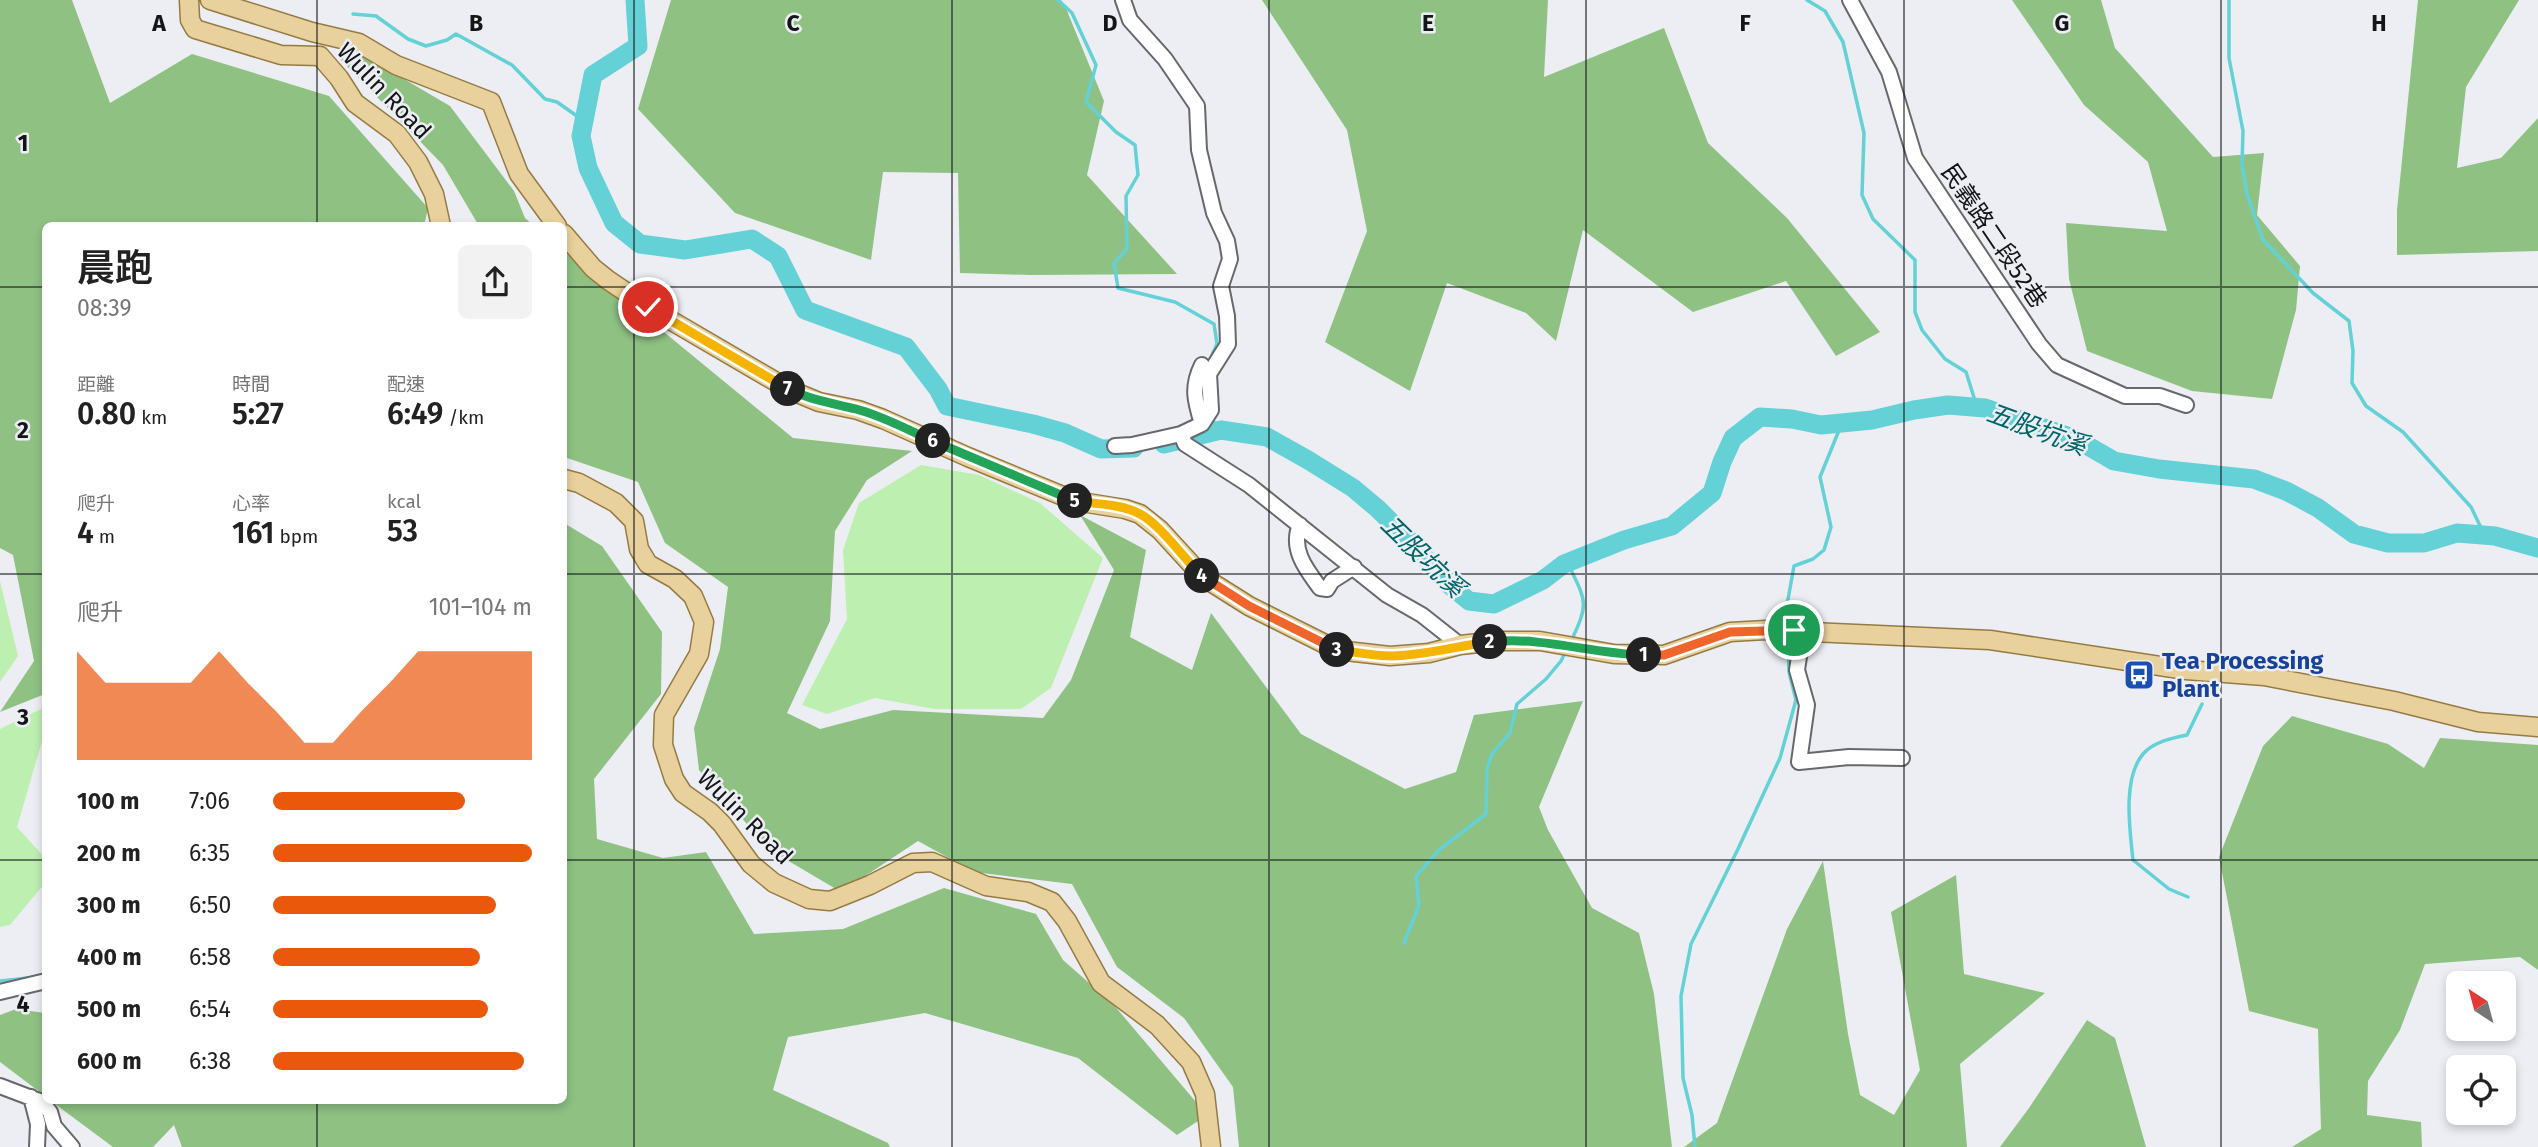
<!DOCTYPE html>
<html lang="zh-TW">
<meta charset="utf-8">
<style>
:root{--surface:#fff;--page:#f2f2f2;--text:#222;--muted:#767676;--accent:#ea580c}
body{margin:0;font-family:"Fira Sans","Noto Sans TC",sans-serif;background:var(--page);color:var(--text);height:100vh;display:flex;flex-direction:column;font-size:26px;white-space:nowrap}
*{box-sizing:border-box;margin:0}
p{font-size:23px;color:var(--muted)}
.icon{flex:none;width:38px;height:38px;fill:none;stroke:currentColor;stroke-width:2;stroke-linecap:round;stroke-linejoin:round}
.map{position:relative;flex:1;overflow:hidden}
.drawer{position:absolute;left:42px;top:222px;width:525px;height:882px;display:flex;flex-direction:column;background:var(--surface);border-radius:10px;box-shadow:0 4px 10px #0003}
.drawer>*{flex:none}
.needle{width:46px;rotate:324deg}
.tools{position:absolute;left:2446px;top:971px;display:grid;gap:14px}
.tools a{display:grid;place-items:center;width:70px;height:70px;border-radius:10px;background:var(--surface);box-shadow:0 4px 10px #0003;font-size:35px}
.pin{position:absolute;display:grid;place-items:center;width:60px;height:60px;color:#fff;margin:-30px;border:4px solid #fff;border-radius:50%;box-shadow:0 2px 7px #0007}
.km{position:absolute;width:35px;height:35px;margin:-18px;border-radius:50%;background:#222;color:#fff;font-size:19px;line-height:35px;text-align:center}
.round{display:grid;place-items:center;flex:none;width:74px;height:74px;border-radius:10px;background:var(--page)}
.summary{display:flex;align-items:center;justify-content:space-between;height:119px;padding:0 35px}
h1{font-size:38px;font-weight:600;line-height:52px}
.metrics{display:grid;grid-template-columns:repeat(3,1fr);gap:10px;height:119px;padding:7px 35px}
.metrics div{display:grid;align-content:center}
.metrics b{font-size:30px;font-weight:600}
.metrics small{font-size:19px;font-weight:400}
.metrics p{font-size:19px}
.chart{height:196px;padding:14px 35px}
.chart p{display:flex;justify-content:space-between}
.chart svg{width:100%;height:126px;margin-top:7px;fill:var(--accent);opacity:.7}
ul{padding:0 35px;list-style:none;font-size:23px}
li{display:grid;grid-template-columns:112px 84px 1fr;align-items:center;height:52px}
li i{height:18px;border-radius:9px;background:var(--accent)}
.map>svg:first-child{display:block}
</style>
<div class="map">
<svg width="2538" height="1147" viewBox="0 0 2538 1147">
<rect width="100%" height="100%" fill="#eceef4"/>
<path fill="#bdefb1" d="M921 465 979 475 1040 503 1103 558 1051 688 1021 709H934L875 698 827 714 802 705 847 619 843 550 859 503Z
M0 581 18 656 0 682Z
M45 707V731L17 827 45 858V883L10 925 0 927V729Z"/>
<path fill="#8fc183" d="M0 0H72L110 103 192 54 329 96 428 208 424 226H46L45 694 0 712 34 661 13 555 0 548Z
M671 0H1061L1065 6 1104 101 1087 175 1177 274 1031 275 960 273 958 173 883 172 871 260 735 213 638 109Z
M1262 0H1548L1544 77 1664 28 1708 143 1787 218 1880 332 1836 356 1786 281 1693 312 1583 230 1556 341 1526 313 1447 283 1410 391 1325 342 1367 231 1347 130Z
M2012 0H2101L2115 48 2213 157 2264 153 2257 215 2300 266 2296 310 2272 399 2192 391 2087 351 2069 279 2066 223 2167 231 2148 162 2084 105Z
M2418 0H2519L2466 87 2457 168 2501 158 2538 118V251L2397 255V210Z
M351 48 450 106 514 191 525 218 534 226H479L443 165 341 60Z
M564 250 793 438 912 451 867 480 835 531 830 621 787 713 820 729 893 710 1043 718 1071 680 1114 570 1080 515 1146 550 1130 637 1192 670 1211 613 1301 734 1405 789 1456 772 1474 715 1583 701 1539 807 1548 830 1592 908 1639 933 1654 994 1672 1147H1239L1233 1087 1184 1018 1117 967 1072 884 974 872 918 841 841 892 770 850 699 770 694 728 720 649 728 587 665 543 638 482 564 457Z
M564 523 602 546 662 632 661 694 594 779 597 839 663 858 706 852 754 934 843 929 944 888 1036 914 1063 960 1113 1004 1207 1115 1177 1135 1078 1058 925 1013 788 1037 773 1090 888 1143 890 1147H182L174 1125 153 1147H113L51 1101H564Z
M2292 716 2388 744 2424 768 2440 738 2538 745V970L2520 957 2425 964 2400 1030 2368 1081 2367 1115 2421 1122 2422 1147H2292L2321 1129 2318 1029 2249 1011 2219 857 2263 746Z
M1823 861 1848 1034 1860 1095 1894 1115 1920 1070 1891 912 1956 875 1964 974 2045 993 1960 1064 1967 1147H1684L1717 1123 1787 929Z
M16 1009 45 1013V1096L0 1062V1015Z
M2087 1020 2115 1038 2146 1147H2000L2029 1108Z"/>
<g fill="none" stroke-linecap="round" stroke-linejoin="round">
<path stroke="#63d1d6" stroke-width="3.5" d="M1058 0 1072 13 1096 65 1086 102 1116 132 1135 145 1138 175 1126 196 1127 249 1114 263 1118 288 1175 302 1214 324 1217 344 1208 364
M1807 0 1825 11 1843 42 1864 133 1862 195 1873 219 1915 260V312L1922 330 1945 359 1966 372 1977 407
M2229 0V58L2243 131 2242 165 2247 194 2263 240 2313 293 2349 321 2353 351 2352 383 2366 406 2403 432 2471 507 2485 536
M353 14 376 16 408 39 426 46 447 40 456 34 512 65 545 99 557 102 584 121
M1211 419 1221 430
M1567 562C1586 601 1590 602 1571 641
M1787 624V605L1794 566 1813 559 1824 550 1831 527 1820 477 1842 423
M2188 897 2169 889 2133 860C2130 831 2122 779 2143 754 2153 742 2172 738 2187 735L2202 704
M1404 943 1419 905 1416 876 1439 850 1486 814 1487 769 1492 754 1510 733 1517 704 1546 679 1561 661 1566 651
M0 981 28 978
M1695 1147 1692 1115 1683 1078 1681 996 1691 944 1738 849 1780 758 1796 700 1789 672 1788 636"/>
<path stroke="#63d1d6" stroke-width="19" d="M635 0 638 46 593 75 581 136 588 168 614 223 640 244 685 250 752 239 778 256 805 310 906 347 938 389 947 406 1033 424 1065 433 1101 449 1134 448
M1164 444 1221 430 1267 437 1308 460 1353 488 1378 509 1414 545 1447 583 1469 601 1494 604 1543 580 1564 564 1624 540 1672 526 1712 493 1722 462 1733 438 1760 417 1792 419 1821 425 1872 420 1914 410 1948 405 1985 408 2076 439 2114 461 2159 469 2254 479 2286 491 2318 508 2354 534 2388 543H2424L2457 533 2495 536 2538 548"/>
<g stroke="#66686c" stroke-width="18">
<path id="minor" d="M1850 0 1889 72 1915 158 2039 344 2057 365 2125 396H2160L2186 405
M1202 424C1195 401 1191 387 1202 365
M1181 434 1185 444 1249 485 1387 595 1422 615 1460 645
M1115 446 1132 445 1181 434 1202 424 1211 410 1209 374 1228 344 1227 316 1221 286 1230 259 1227 241 1214 213 1199 150 1197 106 1165 59 1130 20 1123 0
M1300 525C1290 549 1306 569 1320 588L1327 589 1332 581 1354 567
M1803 630 1797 670 1807 705 1799 762 1849 757 1902 758
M0 992 46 981
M0 1086 42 1102 50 1112 54 1126 72 1147
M31 1097 38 1124 37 1147"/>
</g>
<g stroke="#957b43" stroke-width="21">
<path id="major" d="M189 0 190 20 195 29 281 55 320 56 339 78 355 103 397 134 418 162 434 194 441 226
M210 0 312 32 359 43 396 65 491 102 519 174 557 226
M564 234 593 268 608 280 648 307 790 390 819 402 858 410 883 419 968 457 1075 501 1125 509 1140 514 1160 530 1203 577 1249 606 1337 650 1390 656 1429 653 1460 645 1498 641H1540L1614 654 1664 655 1730 632 1766 630 1990 640 2186 670 2264 676 2394 701 2478 722 2538 727
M564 479 579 483 616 503 634 521 639 549 648 564 675 579 693 596 704 622 699 654 664 715 663 745 674 779 683 793 710 812 722 824 751 864 774 883 809 899 830 901 870 885 913 863 932 862 986 886 1028 892 1052 902 1067 921 1101 983 1157 1025 1191 1062 1205 1094 1211 1147"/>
</g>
<use href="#minor" stroke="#fff" stroke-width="14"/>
<use href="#major" stroke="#e9d19d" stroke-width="18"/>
</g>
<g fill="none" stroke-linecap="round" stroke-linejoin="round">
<g stroke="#fff" stroke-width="14">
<path id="split-1" d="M1644 655H1664L1730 632 1794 630"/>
</g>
<g stroke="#fff" stroke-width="14">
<path id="split-2" d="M1490 642C1542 636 1592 654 1644 655"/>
</g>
<g stroke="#fff" stroke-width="14">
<path id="split-3" d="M1337 650C1355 652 1374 656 1392 656 1426 655 1457 646 1490 642"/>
</g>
<g stroke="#fff" stroke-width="14">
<path id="split-4" d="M1202 576 1249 606 1337 650"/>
</g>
<g stroke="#fff" stroke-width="14">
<path id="split-5" d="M1075 501C1096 504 1122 504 1140 514 1161 525 1184 559 1202 576"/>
</g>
<g stroke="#fff" stroke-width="14">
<path id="split-6" d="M933 441 1075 501"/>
</g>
<g stroke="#fff" stroke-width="14">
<path id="split-7" d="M788 389C810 400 832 403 856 409 883 416 908 430 933 441"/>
</g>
<g stroke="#fff" stroke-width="14">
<path id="split-8" d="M648 307 788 389"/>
</g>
<use href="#split-1" stroke="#f0652b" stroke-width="9"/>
<use href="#split-2" stroke="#22a559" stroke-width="9"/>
<use href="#split-3" stroke="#f5b400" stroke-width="9"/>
<use href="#split-4" stroke="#f0652b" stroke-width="9"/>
<use href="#split-5" stroke="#f5b400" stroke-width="9"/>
<use href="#split-6" stroke="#22a559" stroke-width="9"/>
<use href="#split-7" stroke="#22a559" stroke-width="9"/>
<use href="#split-8" stroke="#f5b400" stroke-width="9"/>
</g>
<path fill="none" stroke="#141517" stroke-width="2" stroke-opacity="0.55" d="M317 0V226M634 0V1147M952 0V1147M1269 0V1147M1586 0V1147M1904 0V1147M2221 0V1147M0 287H46M564 287H2538M0 574H46M564 574H2538M0 860H46M564 860H2538M317 1101V1147"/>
<defs>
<g id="bus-square" transform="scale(1.575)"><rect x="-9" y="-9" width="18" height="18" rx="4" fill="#1a4fb4" stroke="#eceef4"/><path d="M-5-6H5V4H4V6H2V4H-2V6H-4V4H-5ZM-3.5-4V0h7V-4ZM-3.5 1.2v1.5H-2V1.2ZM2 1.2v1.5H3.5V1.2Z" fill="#fff"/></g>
</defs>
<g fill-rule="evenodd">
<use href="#bus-square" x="2139" y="675"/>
</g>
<g text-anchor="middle" stroke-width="5" stroke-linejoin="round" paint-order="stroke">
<g font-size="24" fill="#141517" stroke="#eceef4">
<text transform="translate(384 91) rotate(46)" y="8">Wulin Road</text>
<text transform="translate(1994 236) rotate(56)" y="8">民義路二段52巷</text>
<text transform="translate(745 817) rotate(45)" y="8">Wulin Road</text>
</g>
<g font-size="24" font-weight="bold" fill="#164399" stroke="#eceef4" text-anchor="start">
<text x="2162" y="669">Tea Processing<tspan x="2162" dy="28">Plant</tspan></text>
</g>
<g font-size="26" font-style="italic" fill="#006568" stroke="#eceef4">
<text transform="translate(2037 429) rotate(20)" y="9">五股坑溪</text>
<text transform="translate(1423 556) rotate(44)" y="9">五股坑溪</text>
</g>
</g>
<g font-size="23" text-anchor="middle" font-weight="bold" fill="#141517" stroke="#eceef4" stroke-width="5" stroke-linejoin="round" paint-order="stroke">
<text x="159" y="31">A</text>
<text x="476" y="31">B</text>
<text x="793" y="31">C</text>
<text x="1110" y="31">D</text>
<text x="1428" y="31">E</text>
<text x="1745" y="31">F</text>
<text x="2062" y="31">G</text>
<text x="2379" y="31">H</text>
<text x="23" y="151">1</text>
<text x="23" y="438">2</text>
<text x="23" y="725">3</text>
<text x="23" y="1012">4</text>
</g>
</svg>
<div class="tools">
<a><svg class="needle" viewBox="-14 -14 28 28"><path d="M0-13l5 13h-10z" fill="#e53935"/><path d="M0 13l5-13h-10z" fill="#767676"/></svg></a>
<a><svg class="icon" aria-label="locate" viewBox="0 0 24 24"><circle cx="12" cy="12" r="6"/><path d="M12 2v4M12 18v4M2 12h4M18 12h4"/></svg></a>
</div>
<div class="pin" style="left:1794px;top:630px;background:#1e9e55"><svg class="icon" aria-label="arrive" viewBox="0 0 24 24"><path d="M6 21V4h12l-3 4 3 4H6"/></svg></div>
<div class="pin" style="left:648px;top:307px;background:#d93025"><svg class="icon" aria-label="check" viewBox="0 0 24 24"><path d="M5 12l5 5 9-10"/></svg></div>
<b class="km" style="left:1644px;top:655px">1</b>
<b class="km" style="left:1490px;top:642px">2</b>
<b class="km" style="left:1337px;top:650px">3</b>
<b class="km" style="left:1202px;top:576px">4</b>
<b class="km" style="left:1075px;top:501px">5</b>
<b class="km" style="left:933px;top:441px">6</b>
<b class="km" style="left:788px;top:389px">7</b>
<section class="drawer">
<div class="summary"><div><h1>晨跑</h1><p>08:39</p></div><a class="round"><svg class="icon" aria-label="share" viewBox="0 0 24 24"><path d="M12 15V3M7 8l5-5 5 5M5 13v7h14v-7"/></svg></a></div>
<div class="metrics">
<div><p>距離</p><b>0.80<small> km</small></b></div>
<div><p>時間</p><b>5:27</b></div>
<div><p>配速</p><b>6:49<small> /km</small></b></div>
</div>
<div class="metrics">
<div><p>爬升</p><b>4<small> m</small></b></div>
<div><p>心率</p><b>161<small> bpm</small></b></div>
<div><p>kcal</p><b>53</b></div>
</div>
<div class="chart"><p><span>爬升</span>101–104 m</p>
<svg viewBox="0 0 160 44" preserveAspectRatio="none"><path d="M0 44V6L10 17L20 17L30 17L40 17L50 6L60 17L70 27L80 38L90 38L100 27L110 17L120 6L130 6L140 6L150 6L160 6V44z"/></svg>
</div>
<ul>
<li><b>100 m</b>7:06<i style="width:74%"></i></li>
<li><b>200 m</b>6:35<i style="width:100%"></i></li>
<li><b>300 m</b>6:50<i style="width:86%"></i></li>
<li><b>400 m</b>6:58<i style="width:80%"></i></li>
<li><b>500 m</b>6:54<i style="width:83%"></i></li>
<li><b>600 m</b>6:38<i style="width:97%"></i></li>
</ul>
</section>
</div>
